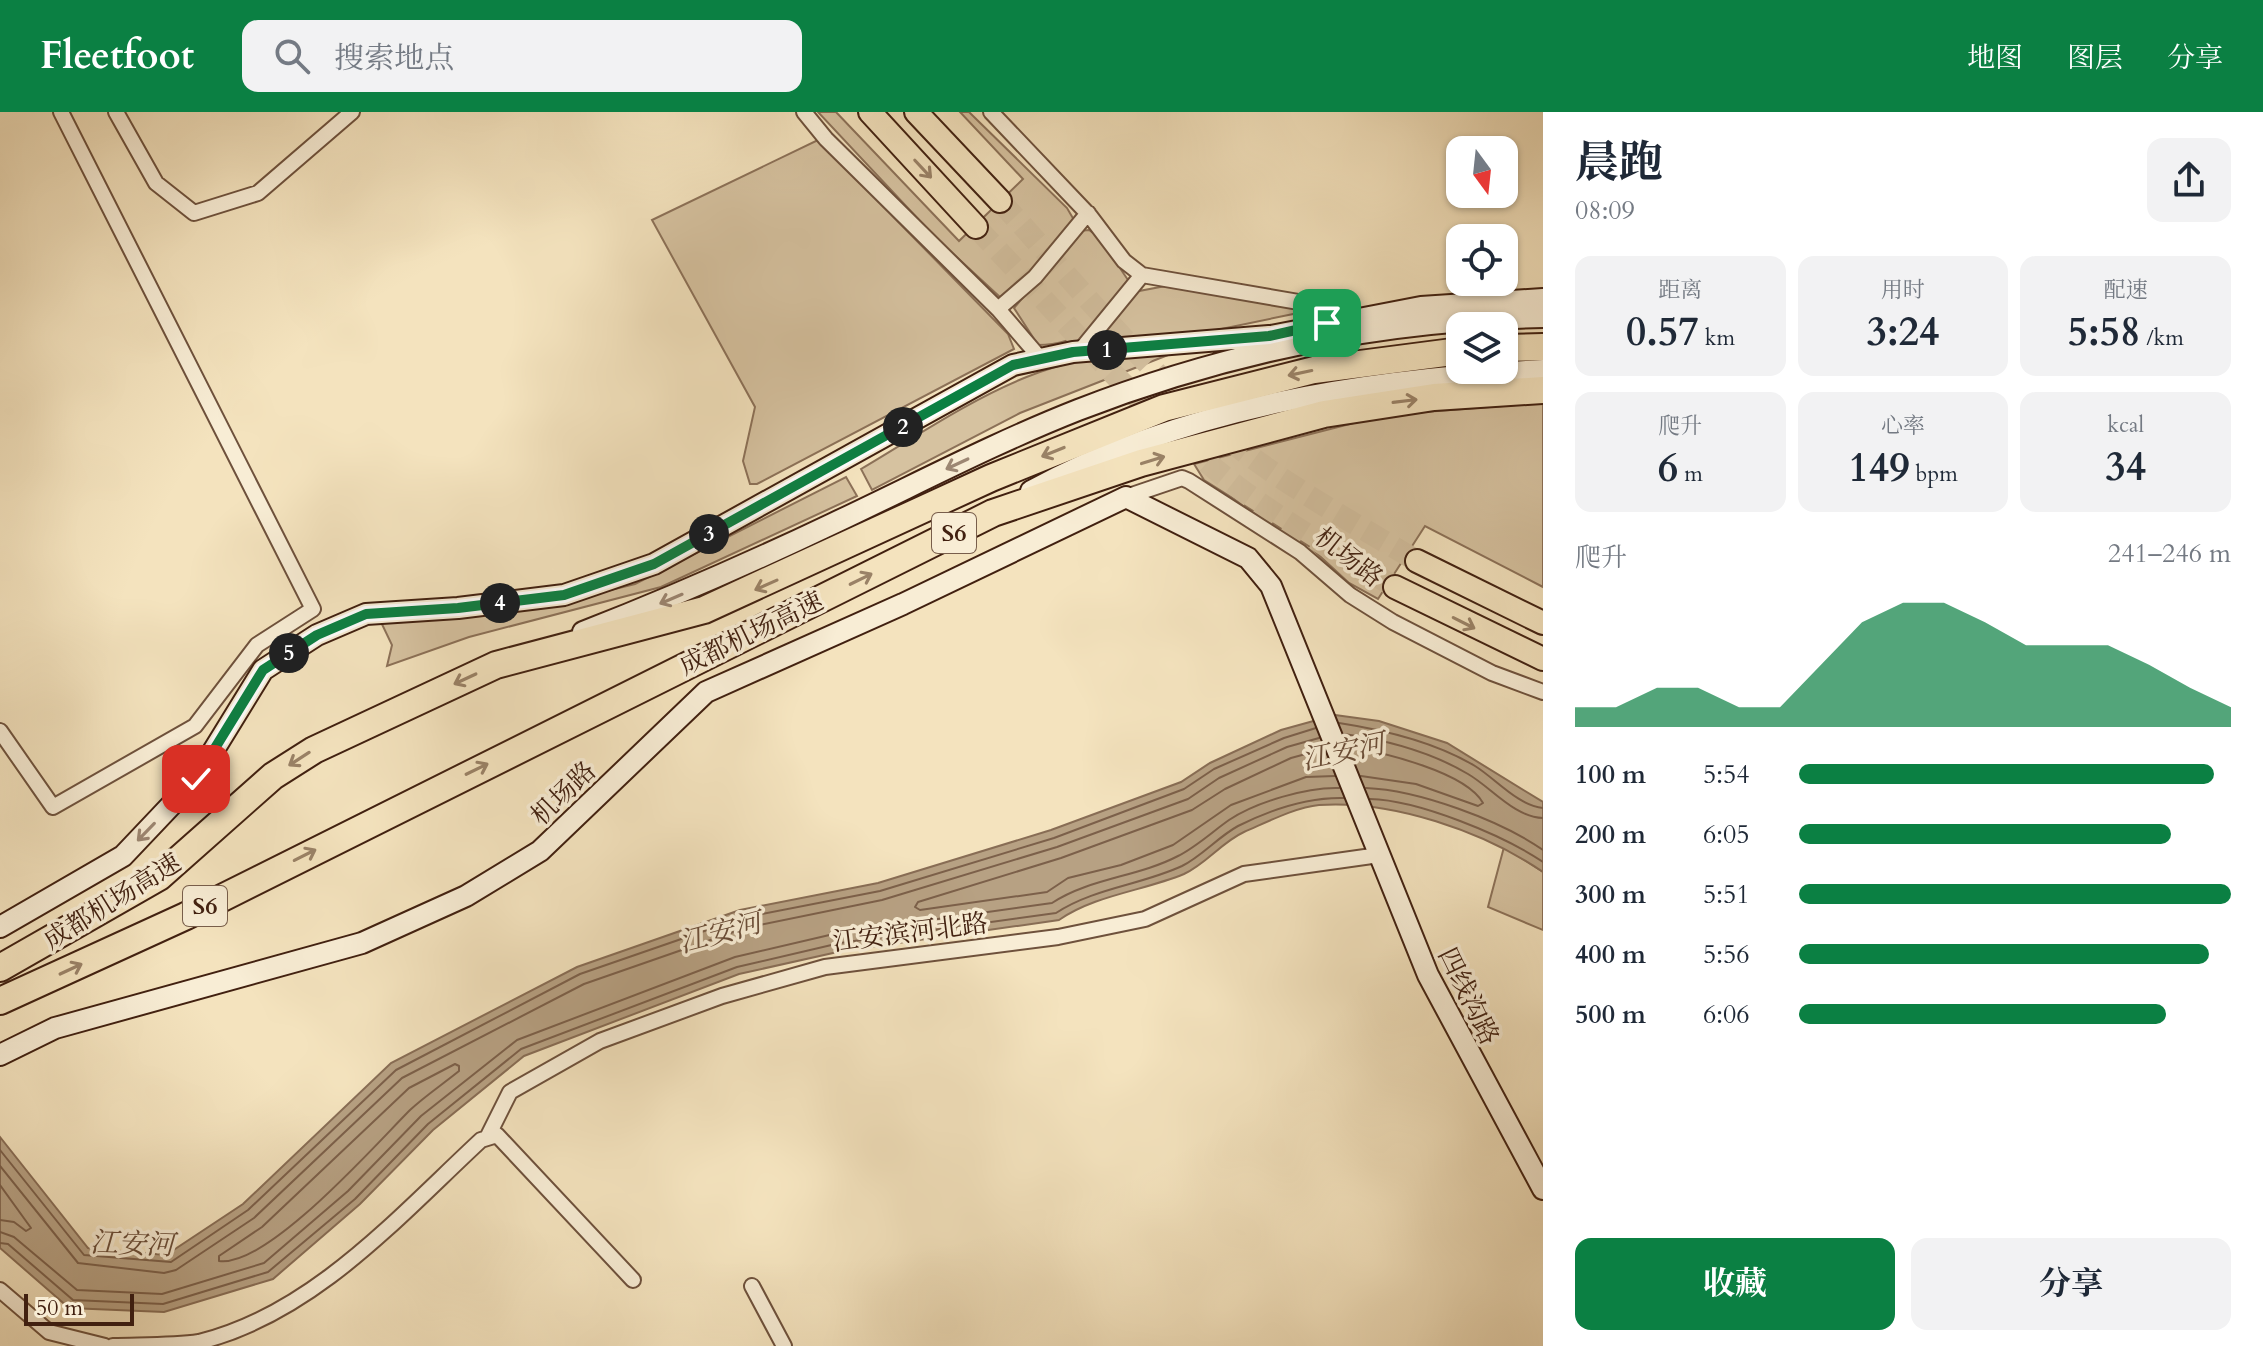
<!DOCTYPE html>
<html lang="zh">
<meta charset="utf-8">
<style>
:root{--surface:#fff;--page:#f2f2f3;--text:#1f2937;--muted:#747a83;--accent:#0b8043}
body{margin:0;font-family:Cardo,"Noto Serif SC",serif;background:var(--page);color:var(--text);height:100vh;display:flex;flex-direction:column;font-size:30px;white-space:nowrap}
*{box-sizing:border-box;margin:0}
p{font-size:26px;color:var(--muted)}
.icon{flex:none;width:44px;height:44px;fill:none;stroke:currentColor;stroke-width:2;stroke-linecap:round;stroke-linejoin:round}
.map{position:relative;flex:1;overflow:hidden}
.details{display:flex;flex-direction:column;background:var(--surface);width:720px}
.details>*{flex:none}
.needle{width:52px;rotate:165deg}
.fabs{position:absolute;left:1446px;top:24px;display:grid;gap:16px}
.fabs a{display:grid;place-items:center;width:72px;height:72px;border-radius:16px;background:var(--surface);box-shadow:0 2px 6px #0004;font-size:40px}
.scale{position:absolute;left:24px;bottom:20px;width:110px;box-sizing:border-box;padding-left:8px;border:4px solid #412010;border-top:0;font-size:22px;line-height:28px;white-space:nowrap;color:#412010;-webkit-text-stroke:6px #f8edd5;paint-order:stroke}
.pin{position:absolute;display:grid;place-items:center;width:68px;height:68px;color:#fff;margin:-34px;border-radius:16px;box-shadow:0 4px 12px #0006}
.km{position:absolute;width:40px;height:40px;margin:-20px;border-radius:50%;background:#222;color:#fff;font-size:22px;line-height:40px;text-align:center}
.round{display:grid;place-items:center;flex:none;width:84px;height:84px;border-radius:16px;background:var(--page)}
.summary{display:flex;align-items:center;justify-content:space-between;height:136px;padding:0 32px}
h1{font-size:44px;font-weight:700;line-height:60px}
.metrics{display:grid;grid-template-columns:repeat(3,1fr);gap:12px;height:136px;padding:8px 32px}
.metrics div{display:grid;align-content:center;border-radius:16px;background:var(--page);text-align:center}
.metrics b{font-size:40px;font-weight:700}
.metrics small{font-size:22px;font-weight:400}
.metrics p{font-size:22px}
.chart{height:224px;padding:16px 32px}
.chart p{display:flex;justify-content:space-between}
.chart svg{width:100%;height:144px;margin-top:8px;fill:var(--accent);opacity:.7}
.cta{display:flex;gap:16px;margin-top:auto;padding:16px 32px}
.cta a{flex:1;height:92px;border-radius:16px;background:var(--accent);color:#fff;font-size:32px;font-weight:700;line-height:92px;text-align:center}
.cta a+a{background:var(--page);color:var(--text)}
ul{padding:0 32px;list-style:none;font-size:26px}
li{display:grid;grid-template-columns:128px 96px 1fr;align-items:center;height:60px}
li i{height:20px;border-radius:10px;background:var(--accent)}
header{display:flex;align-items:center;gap:48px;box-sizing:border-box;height:112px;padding:0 40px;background:var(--accent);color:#fff}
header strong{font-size:38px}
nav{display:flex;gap:44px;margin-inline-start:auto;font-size:28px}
.search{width:560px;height:72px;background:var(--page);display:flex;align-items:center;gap:20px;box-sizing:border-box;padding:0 28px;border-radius:16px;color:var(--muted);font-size:30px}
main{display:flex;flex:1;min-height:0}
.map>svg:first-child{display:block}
</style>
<header>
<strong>Fleetfoot</strong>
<div class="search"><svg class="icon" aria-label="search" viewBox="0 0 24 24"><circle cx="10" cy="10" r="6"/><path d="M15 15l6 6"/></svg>搜索地点</div>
<nav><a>地图</a><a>图层</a><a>分享</a></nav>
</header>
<main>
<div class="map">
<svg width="1543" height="1234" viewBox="0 0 1543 1234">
<rect width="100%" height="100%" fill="#f4e3be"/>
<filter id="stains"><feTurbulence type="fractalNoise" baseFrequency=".0025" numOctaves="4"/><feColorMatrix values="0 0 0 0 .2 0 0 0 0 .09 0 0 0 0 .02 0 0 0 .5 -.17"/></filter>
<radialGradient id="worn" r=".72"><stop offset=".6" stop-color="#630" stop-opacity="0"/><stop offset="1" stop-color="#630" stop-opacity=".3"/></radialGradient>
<path fill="#d6c2a0" stroke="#8c7158" stroke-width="2" d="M818 0H836L959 129 1023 67 960 0H969L1067 96 1074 108 1034 161 1001 186 935 125Z
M818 28 1008 222 1014 237 757 372H750L743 349 755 295 652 108Z
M1089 118 1099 125 1128 168C1110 206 1082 233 1038 233L1014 196 1079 119Z
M1176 172 1294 196 1298 201 1202 221 1103 228 1134 180Z
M1168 243 1020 301 872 378 861 357C959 299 1048 231 1168 243Z
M1543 291V475L1425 414 1378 487 1349 471 1310 435 1204 368 1194 352 1385 303Z
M846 365 857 384 661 475 469 525 387 554 392 533 380 508 570 488 635 472Z
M1504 735 1543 760V818L1488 795Z"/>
<path fill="#b7a183" stroke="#886d55" stroke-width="2" d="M1335 603 1379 609 1447 631 1543 690V760C1483 719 1392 688 1319 693 1296 695 1265 711 1244 720 1222 730 1206 752 1184 762 1143 779 1095 783 1059 808L842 839 739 862 524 944 433 1018 360 1092 273 1167 164 1200 69 1196 0 1136V1025L88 1136 166 1143 243 1092 391 951 577 855 740 798 878 771 1051 718 1181 670 1210 651 1281 618Z"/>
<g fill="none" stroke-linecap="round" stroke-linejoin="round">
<path stroke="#7c604a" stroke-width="2" d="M1339 611C1385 618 1435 630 1475 654 1496 667 1517 693 1543 696
M1344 622C1386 628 1431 640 1468 662 1492 676 1514 705 1543 706
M1349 635C1382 640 1466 660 1483 691L1478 694 1416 672 1361 664
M1324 637 1291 646 1225 677 1192 698 1061 746 918 790 915 795 920 798 1047 780 1068 766 1121 753 1173 733 1231 693 1306 665 1335 664
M1366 676C1418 678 1500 708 1543 738
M1370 687C1418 688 1503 723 1543 750
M455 952 459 954V959C443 972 425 984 410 998 375 1033 267 1156 219 1149V1144L262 1115 409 976Z
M0 1038 84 1143 171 1150 248 1098 396 958 580 862 742 806 880 779 1054 726 1184 677 1214 657 1284 626 1316 616
M0 1054 78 1151 164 1161 176 1158 254 1106 402 966 584 872 745 816 882 788 1057 735 1188 687 1219 666 1287 635 1319 626
M0 1073 31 1116 26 1119 14 1110 0 1108
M0 1120 14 1125 77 1178 162 1182 264 1151 348 1079 421 1004 517 928 735 845 838 821 1052 791C1090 766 1138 765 1178 744 1196 735 1212 720 1229 708 1256 690 1307 675 1339 676
M0 1131 8 1132 73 1188 163 1192 268 1160 355 1087 428 1012 521 937 737 855 840 831 1056 801C1094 776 1141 773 1182 754 1202 744 1218 725 1238 714 1270 698 1308 685 1344 686"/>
<path stroke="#d0bc9b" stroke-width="22" stroke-dasharray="22 11" stroke-linecap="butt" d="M1000 89C1067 162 1131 240 1204 307 1268 364 1344 405 1417 449
M976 115C1057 200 1134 292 1226 366 1278 407 1338 441 1395 475"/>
<g stroke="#6e513c" stroke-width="18">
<path id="street" d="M116 0 156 71 194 101 258 81 352 0
M804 0 826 27 998 197 1041 247
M991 0 1090 104 1124 149 1142 163 1322 194 1327 211
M998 197 1035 165 1088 101
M1079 240 1142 163
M1126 385 1182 366 1189 369 1300 440 1350 483 1393 510 1492 561 1543 580
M0 619 53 695 195 614 257 533 313 497 61 0
M487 1026 510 980 600 929 722 884 825 855 1058 825 1145 807 1244 762 1379 743
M752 1174 784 1234
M0 1178 49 1220 105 1234
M113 1234C140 1233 173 1234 199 1230 313 1202 398 1105 481 1028L497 1023 633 1168"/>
</g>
<g stroke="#412010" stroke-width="24">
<path id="secondary" d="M1266 225 1421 195 1543 187
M1031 379C1186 294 1369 267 1543 258
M583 520C668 487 750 451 832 412 913 374 994 331 1078 298 1228 240 1383 208 1543 205
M0 815 123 744 196 667 263 558 317 523 366 502 458 496 564 483 654 452 1013 253 1073 240 1269 224
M0 943 55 916 362 831 466 784 540 739 706 580 903 492 1126 385 1248 446 1271 474 1428 863 1543 1077"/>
</g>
<g stroke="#412010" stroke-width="26">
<path id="primary" d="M870 0 976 115
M916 0 1000 89
M1417 449 1543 511
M1395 475 1543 547"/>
</g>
<g stroke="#412010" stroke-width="30">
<path id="highway" d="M1504 236 1543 235
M0 856 159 765 273 664 314 638 496 553 704 498 991 366 1164 296 1314 258 1460 239
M0 889 186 804 993 401 1141 351 1324 302 1434 285 1543 278"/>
</g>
<use href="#street" stroke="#f8edd5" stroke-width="14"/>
<use href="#secondary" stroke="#f8edd5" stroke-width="20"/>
<use href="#primary" stroke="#f4e3be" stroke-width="22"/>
<use href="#highway" stroke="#f4e3be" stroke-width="26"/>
</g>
<defs><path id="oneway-shaft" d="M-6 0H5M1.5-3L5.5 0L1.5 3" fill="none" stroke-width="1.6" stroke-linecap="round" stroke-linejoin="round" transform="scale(2)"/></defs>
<g stroke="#9a8267">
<use href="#oneway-shaft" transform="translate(923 57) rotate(47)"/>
<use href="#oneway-shaft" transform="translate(1300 261) rotate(168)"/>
<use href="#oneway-shaft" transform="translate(1405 289) rotate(-7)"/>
<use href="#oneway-shaft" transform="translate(1053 340) rotate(158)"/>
<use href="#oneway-shaft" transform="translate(1153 348) rotate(-17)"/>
<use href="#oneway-shaft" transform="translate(861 467) rotate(-26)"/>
<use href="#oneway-shaft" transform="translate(766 473) rotate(156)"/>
<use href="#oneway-shaft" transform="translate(1464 511) rotate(27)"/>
<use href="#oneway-shaft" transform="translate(465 567) rotate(155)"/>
<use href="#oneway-shaft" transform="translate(299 647) rotate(147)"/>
<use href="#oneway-shaft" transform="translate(477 657) rotate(-26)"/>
<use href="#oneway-shaft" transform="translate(305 743) rotate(-27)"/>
<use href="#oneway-shaft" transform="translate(71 857) rotate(-25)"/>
</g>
<g stroke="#9c8672">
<use href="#oneway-shaft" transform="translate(957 352) rotate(155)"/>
<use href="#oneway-shaft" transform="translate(671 487) rotate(157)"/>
<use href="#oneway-shaft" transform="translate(146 720) rotate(134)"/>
</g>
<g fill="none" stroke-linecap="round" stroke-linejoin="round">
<g stroke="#fff" stroke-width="16">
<path id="route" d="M196 667 263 558 317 523 366 502 458 496 564 483 654 452 1013 253 1073 240 1269 224 1327 211"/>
</g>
<use href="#route" stroke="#0b8043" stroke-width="10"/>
</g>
<g text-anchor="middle" stroke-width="7" stroke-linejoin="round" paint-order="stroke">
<g fill="#f8edd5" stroke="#785e4b" stroke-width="2">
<rect x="932" y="401" width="44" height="40" rx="6"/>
<rect x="183" y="774" width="44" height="40" rx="6"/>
</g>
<g font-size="24" font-weight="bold" fill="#412010">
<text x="954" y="429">S6</text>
<text x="205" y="802">S6</text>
</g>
<g font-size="26" fill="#412010" stroke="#f8edd5">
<text transform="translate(1349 445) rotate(38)" y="9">机场路</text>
<text transform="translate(751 521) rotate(-26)" y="9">成都机场高速</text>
<text transform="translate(563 681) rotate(-44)" y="9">机场路</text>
<text transform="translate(112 789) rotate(-32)" y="9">成都机场高速</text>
<text transform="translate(910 820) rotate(-7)" y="9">江安滨河北路</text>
<text transform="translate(1469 884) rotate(64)" y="9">四线沟路</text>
</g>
<g font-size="28" font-style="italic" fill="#6a4d38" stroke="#f8edd5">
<text transform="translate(1343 639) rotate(-12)" y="10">江安河</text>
<text transform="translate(720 820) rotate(-15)" y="10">江安河</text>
<text transform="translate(132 1131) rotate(2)" y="10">江安河</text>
</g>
</g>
<rect width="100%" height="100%" filter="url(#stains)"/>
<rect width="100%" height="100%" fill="url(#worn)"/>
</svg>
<div class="fabs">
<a><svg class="needle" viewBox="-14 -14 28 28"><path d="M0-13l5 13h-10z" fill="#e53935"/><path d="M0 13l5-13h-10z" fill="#747a83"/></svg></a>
<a><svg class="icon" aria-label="locate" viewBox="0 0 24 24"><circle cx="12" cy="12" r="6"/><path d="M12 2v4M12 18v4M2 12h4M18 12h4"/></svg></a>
<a><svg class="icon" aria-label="layers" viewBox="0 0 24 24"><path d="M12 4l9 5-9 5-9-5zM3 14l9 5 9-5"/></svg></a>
</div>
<div class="scale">50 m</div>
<div class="pin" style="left:1327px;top:211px;background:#1e9e55"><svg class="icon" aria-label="arrive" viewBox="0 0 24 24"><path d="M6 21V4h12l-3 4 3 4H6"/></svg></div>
<div class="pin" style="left:196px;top:667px;background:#d93025"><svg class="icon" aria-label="check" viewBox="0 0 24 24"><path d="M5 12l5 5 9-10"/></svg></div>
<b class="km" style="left:1107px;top:238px">1</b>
<b class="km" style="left:903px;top:315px">2</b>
<b class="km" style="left:709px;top:422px">3</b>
<b class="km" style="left:500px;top:491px">4</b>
<b class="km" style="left:289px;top:541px">5</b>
</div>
<section class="details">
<div class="summary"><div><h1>晨跑</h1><p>08:09</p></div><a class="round"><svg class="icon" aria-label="share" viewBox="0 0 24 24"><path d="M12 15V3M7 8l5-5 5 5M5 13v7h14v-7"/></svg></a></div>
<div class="metrics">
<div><p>距离</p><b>0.57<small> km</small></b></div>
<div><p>用时</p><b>3:24</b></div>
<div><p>配速</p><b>5:58<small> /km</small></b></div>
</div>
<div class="metrics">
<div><p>爬升</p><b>6<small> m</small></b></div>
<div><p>心率</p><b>149<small> bpm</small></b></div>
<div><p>kcal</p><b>34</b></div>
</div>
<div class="chart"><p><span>爬升</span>241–246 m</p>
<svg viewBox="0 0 160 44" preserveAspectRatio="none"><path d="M0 44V38L10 38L20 32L30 32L40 38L50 38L60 25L70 12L80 6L90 6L100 12L110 19L120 19L130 19L140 25L150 32L160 38V44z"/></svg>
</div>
<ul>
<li><b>100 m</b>5:54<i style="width:96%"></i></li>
<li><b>200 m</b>6:05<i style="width:86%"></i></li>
<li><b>300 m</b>5:51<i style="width:100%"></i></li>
<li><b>400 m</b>5:56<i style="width:95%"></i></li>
<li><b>500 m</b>6:06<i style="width:85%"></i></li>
</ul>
<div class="cta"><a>收藏</a><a>分享</a></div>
</section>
</main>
